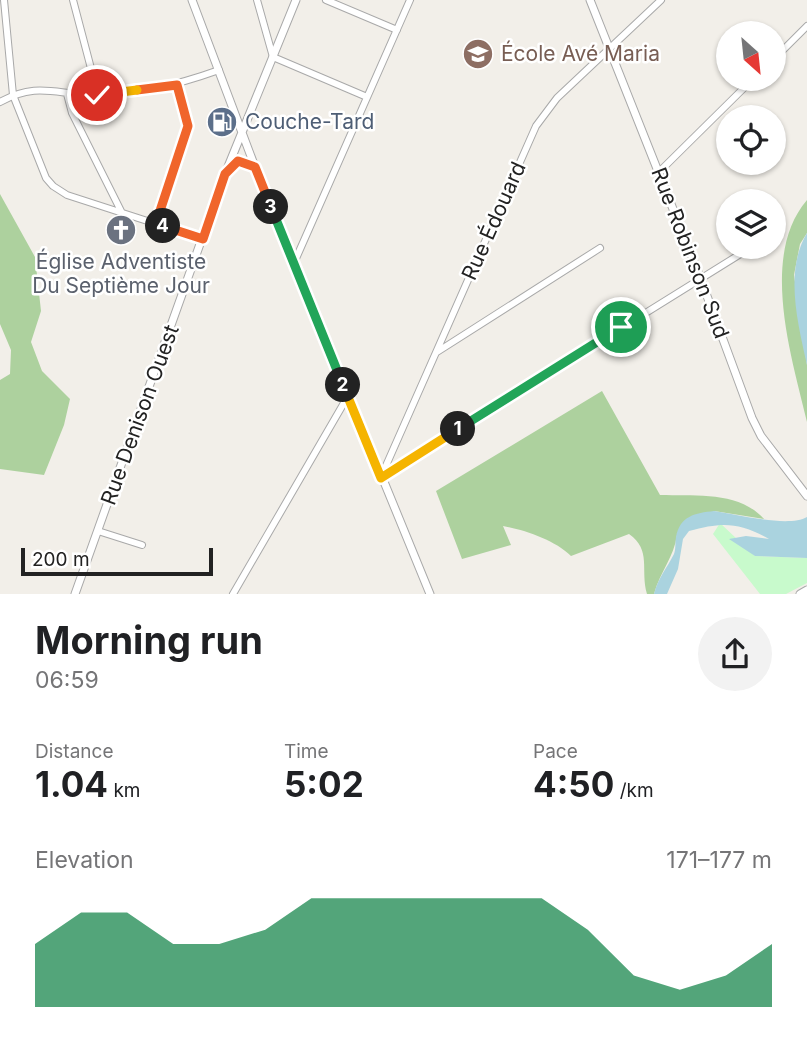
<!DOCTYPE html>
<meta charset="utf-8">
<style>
:root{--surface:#fff;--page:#f2f2f2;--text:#202124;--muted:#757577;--accent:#0b8043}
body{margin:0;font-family:Inter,sans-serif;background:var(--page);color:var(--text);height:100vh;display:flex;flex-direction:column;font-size:26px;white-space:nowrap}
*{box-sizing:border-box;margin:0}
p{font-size:23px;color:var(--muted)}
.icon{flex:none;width:38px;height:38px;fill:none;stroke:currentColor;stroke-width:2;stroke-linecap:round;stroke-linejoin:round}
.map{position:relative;height:594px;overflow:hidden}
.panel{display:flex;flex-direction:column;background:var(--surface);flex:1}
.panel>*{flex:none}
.needle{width:46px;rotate:153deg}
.fabs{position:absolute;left:716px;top:21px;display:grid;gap:14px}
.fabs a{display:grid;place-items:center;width:70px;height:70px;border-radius:50%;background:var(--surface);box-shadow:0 2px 5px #0004;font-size:35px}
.scale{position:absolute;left:21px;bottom:18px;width:192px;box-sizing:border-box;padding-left:7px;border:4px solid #222;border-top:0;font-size:19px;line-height:24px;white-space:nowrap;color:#222;-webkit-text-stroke:5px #fff;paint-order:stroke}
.pin{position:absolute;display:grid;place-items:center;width:60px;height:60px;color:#fff;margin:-30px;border:4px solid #fff;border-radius:50%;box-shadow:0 2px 7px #0007}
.km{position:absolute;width:35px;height:35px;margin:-18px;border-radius:50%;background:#222;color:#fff;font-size:19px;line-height:35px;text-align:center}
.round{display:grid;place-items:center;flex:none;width:74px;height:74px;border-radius:37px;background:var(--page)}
.overview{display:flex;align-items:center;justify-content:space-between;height:119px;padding:0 35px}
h1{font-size:38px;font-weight:700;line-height:52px}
.stats{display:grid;grid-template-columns:repeat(3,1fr);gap:10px;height:119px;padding:7px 35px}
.stats div{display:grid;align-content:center}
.stats b{font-size:35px;font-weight:700}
.stats small{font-size:19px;font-weight:400}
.stats p{font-size:19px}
.chart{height:196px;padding:14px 35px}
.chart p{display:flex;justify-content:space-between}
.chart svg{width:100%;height:126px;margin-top:7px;fill:var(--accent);opacity:.7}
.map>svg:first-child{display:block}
</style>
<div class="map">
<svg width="807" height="594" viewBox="0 0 807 594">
<rect width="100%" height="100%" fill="#f2efe9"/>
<path fill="#add19e" d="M0 194 35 257 41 311 31 342 42 371 70 399 64 425 44 475 0 469V380L10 374 11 350 0 324Z
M807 200V233L800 244 794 275 807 365V422C792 358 759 256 807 200Z
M602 391 660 495C696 496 739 491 764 519L714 511 677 535C674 557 660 572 654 594H647C640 570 652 550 629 534L571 556C555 540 525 530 503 526L511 545 462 559 436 491Z"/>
<path fill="#c8facc" d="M720 523 755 556 807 558V583L786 594H760L713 534Z"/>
<path fill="#aad3df" d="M807 233V365C798 324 784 271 807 233Z
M714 511C736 514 788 528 807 517V558L755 556 729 539 746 536 769 539C739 522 722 522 689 531L683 539 678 569 667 594H654C658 578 667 568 674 554 676 549 675 543 676 537 680 516 695 513 714 511Z"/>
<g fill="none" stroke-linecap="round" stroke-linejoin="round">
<g stroke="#a9a9a9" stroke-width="8">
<path id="minor" d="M4 0 13 95 46 178 53 186 67 195 203 239
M73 0 98 95
M257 0 273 57 367 97
M326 0 397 30
M774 59 807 26
M67 94 72 113 122 213
M0 102C38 81 56 95 96 95 138 95 180 84 219 70
M659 172 753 79
M156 223 188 126 177 85
M294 263 410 0
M437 352 600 248
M381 477 536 126 557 98 661 0
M382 477 742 253
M98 531 142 545
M233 594 348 396"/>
</g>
<g stroke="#a9a9a9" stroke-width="9">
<path id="tertiary" d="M192 0 255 167 430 594
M590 0 700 277 752 418 761 436 807 496
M229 167 238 161 255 167
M75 594 225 174 296 0
M800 594 807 590"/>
</g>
<use href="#minor" stroke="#fff" stroke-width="6"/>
<use href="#tertiary" stroke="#fff" stroke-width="7"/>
</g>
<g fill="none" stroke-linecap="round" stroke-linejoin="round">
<g stroke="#fff" stroke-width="14">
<path id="split-1" d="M458 429 621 327"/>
</g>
<g stroke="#fff" stroke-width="14">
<path id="split-2" d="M343 385 381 478 458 429"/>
</g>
<g stroke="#fff" stroke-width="14">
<path id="split-3" d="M271 207 343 385"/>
</g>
<g stroke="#fff" stroke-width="14">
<path id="split-4" d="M163 226 203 239 225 174 238 161 255 167 271 207"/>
</g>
<g stroke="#fff" stroke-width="14">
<path id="split-5" d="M137 90 177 85 188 126 156 223 163 226"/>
</g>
<g stroke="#fff" stroke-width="14">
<path id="split-6" d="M97 95 137 90"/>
</g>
<use href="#split-1" stroke="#22a559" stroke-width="9"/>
<use href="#split-2" stroke="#f5b400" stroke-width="9"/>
<use href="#split-3" stroke="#22a559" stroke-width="9"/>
<use href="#split-4" stroke="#f0652b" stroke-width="9"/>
<use href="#split-5" stroke="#f0652b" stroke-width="9"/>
<use href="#split-6" stroke="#f5b400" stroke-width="9"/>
</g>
<defs>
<g id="school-disc" transform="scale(1.575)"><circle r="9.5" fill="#8d6e63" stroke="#fff"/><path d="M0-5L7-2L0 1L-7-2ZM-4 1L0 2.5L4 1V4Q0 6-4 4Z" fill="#fff"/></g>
<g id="fuel-disc" transform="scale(1.575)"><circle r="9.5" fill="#5c6f8a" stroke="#fff"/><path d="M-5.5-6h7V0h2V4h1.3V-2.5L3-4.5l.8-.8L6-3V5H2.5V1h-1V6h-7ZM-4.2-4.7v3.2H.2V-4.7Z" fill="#fff"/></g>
<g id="church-disc" transform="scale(1.575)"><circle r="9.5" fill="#6b7280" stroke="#fff"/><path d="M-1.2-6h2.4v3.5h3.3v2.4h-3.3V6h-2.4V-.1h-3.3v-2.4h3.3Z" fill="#fff"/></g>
</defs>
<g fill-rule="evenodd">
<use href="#school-disc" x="478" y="54"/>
<use href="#fuel-disc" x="222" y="122"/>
<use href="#church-disc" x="121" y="230"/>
</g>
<g text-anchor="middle" stroke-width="5" stroke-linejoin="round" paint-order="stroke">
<g font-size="21" fill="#785e54" stroke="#fff" text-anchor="start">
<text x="501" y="61">École Avé Maria</text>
</g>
<g font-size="21" fill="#4e5e75" stroke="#fff" text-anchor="start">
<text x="245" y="129">Couche-Tard</text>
</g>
<g font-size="21" fill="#222" stroke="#fff">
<text transform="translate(494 221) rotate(-66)" y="7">Rue Édouard</text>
<text transform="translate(690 253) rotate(69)" y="7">Rue Robinson Sud</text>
<text transform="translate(140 415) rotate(-70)" y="7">Rue Denison Ouest</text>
</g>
<g font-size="21" fill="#5b616d" stroke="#fff">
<text x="121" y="269">Église Adventiste<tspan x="121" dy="24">Du Septième Jour</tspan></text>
</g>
</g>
</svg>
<div class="fabs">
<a><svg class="needle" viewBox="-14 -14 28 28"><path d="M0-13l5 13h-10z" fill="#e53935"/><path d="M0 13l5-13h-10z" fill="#757577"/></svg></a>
<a><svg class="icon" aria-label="locate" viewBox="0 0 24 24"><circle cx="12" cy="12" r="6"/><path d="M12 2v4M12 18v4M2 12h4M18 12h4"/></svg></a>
<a><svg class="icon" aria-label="layers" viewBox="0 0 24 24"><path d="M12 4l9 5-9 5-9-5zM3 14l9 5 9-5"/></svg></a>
</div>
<div class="scale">200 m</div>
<div class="pin" style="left:621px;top:327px;background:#1e9e55"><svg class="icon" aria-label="arrive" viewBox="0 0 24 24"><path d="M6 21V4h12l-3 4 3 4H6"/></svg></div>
<div class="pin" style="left:97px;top:95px;background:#d93025"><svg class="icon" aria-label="check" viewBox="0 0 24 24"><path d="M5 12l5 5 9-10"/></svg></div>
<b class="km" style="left:458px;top:429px">1</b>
<b class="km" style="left:343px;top:385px">2</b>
<b class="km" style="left:271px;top:207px">3</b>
<b class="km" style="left:163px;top:226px">4</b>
</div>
<section class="panel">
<div class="overview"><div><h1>Morning run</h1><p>06:59</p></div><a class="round"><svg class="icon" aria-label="share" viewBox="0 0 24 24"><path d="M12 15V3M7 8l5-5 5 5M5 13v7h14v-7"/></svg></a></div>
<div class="stats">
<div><p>Distance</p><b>1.04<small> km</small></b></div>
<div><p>Time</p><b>5:02</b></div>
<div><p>Pace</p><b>4:50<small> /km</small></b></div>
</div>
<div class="chart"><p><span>Elevation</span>171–177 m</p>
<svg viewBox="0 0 160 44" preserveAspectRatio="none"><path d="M0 44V22L10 11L20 11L30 22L40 22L50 17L60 6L70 6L80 6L90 6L100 6L110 6L120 17L130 33L140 38L150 33L160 22V44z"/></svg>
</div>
</section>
